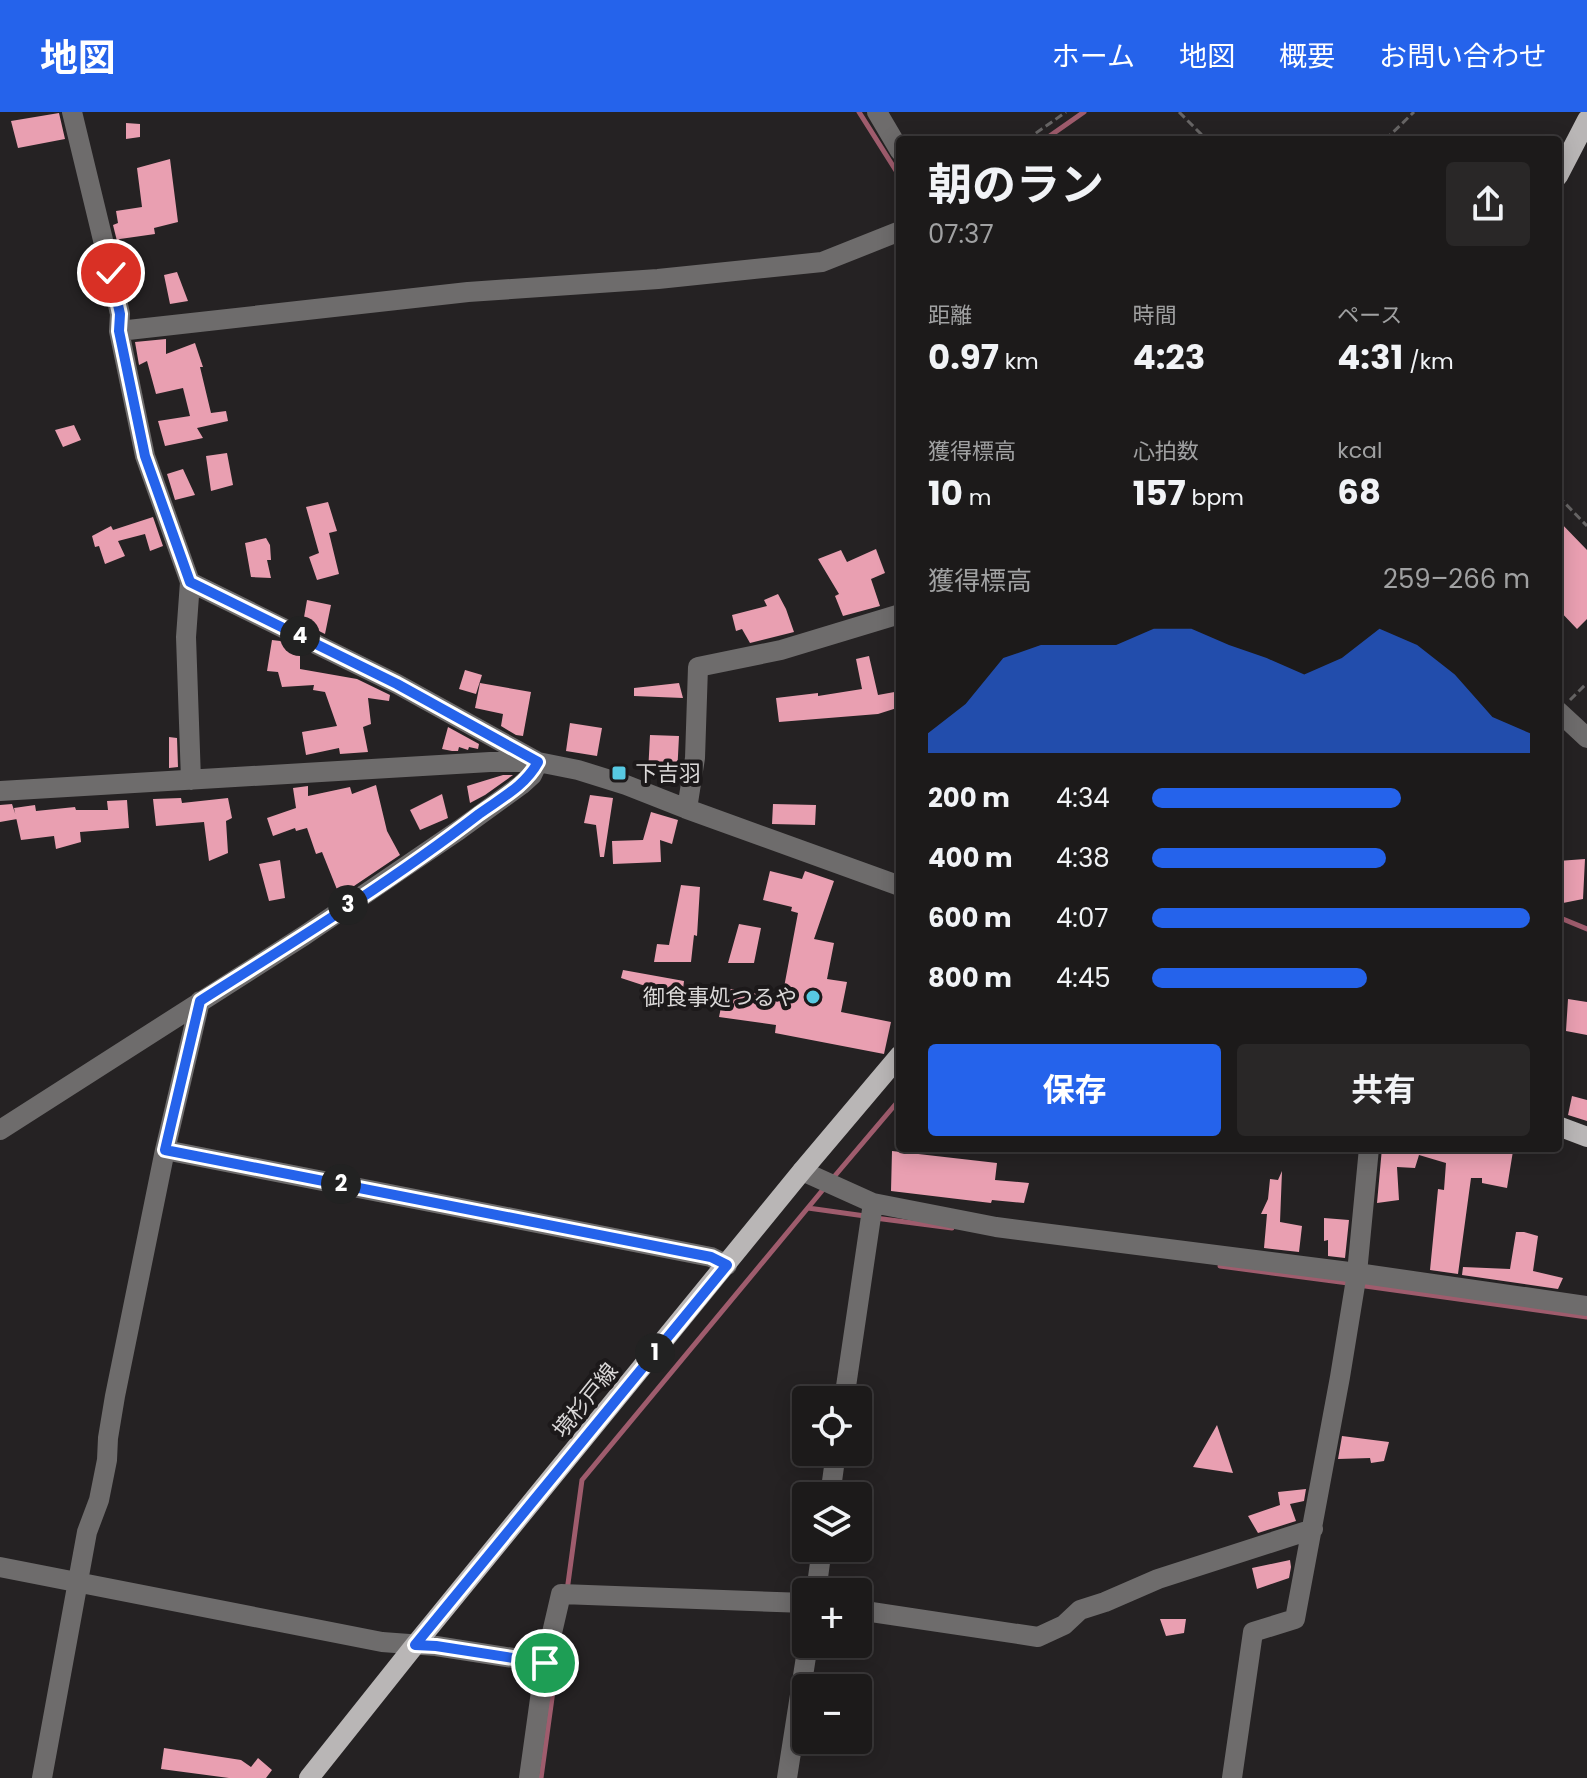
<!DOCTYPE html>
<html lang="ja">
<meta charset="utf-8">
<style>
:root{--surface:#1c1a1a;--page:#292727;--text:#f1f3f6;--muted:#a0a1a2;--line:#3a3839;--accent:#2563eb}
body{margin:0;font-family:Poppins,"Noto Sans JP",sans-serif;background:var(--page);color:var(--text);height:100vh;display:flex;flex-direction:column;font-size:30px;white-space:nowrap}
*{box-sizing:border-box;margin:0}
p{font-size:26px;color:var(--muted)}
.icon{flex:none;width:44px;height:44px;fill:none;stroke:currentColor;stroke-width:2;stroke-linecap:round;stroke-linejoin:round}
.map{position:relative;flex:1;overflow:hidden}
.sheet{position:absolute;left:896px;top:24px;width:666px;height:1016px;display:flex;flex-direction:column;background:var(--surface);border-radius:8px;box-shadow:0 4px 20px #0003,0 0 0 2px var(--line)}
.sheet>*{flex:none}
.tools{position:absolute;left:792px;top:1274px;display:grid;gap:16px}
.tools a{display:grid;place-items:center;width:80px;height:80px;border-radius:8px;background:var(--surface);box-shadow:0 4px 20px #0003,0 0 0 2px var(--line);font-size:40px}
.pin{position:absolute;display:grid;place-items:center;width:68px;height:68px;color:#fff;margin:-34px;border:4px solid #fff;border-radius:50%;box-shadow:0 2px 8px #0007}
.km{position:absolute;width:40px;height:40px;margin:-20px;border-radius:50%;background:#222;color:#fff;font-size:22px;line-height:40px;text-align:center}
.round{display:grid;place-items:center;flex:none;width:84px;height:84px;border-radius:8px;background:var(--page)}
.head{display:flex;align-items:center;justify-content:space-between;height:136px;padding:0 32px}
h1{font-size:44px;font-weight:700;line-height:60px}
.metrics{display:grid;grid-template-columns:repeat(3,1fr);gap:12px;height:136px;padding:8px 32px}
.metrics div{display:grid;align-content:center}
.metrics b{font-size:34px;font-weight:700}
.metrics small{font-size:22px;font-weight:400}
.metrics p{font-size:22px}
.chart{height:224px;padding:16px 32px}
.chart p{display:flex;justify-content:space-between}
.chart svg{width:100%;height:144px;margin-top:8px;fill:var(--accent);opacity:.7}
.primary-button{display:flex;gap:16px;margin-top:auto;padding:16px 32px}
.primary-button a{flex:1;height:92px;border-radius:8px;background:var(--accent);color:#fff;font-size:32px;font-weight:700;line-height:92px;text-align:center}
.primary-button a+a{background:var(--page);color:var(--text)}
ul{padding:0 32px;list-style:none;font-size:26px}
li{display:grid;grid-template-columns:128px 96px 1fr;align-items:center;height:60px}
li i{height:20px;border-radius:10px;background:var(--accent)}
header{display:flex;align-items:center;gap:48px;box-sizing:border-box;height:112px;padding:0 40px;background:var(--accent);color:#fff}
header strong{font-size:38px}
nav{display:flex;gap:44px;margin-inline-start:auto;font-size:28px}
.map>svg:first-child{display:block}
</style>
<header>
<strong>地図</strong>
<nav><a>ホーム</a><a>地図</a><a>概要</a><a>お問い合わせ</a></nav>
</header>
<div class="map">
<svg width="1587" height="1666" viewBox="0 0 1587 1666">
<rect width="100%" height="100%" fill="#252223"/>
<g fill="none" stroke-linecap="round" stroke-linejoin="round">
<path stroke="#9f5c6d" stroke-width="5" d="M859 0 900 65
M1044 28 1084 0
M1558 805 1587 817
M833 1066 900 987
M808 1096 865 1104
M875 1106 952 1116
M1220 1154 1348 1171
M1358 1173 1587 1205
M567 1479 582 1368 826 1074
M541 1666 560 1528"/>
</g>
<path fill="#e99fb1" d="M59 1 65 27 18 36 11 9Z
M126 11 140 12V25L126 27Z
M170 47 178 110 154 116 155 122 120 127 117 129 113 113 118 111 116 99 142 95 137 56Z
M177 160 188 189 170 192 164 163Z
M166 227V242L195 231 203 255H200L211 301 226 299 228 309 197 316 203 326 165 334 158 309 190 304 183 276 156 282 147 249 139 253 135 230Z
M74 313 81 328 63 335 55 318Z
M227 341 233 373 211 379 206 344Z
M183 357 195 383 175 388 167 362Z
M328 390 337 419 329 421 339 462 317 468 309 445 319 441 306 395Z
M153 405 163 434 150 439 145 422 118 429 125 444 105 452 99 434 95 435 92 424 111 414 113 418Z
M1558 408 1587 438V507L1577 517 1558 497Z
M266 426 270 433 271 448H267L271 466 251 465 245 431Z
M876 437 885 461 871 467 880 494 843 504 835 484 839 482 818 447 841 438 847 450Z
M778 482 786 497 794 520 750 531 742 517 736 519 732 503 767 494 764 488Z
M307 488 331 493 325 522 303 511Z
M272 528 280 529 300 539V557L357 567 390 583 389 589 368 586 371 612 363 615 368 640 340 642 339 636 306 643 302 620 337 614 325 580 313 578 314 573 282 575 278 560 267 559Z
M869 544 878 583 900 579V595L878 602 779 610 776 586 818 581V584L862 577 856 547Z
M465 558 482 563 476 582 459 577Z
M480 571 531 580 523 624 516 623 501 614 503 602 475 596Z
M679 571 683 586 634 584V576Z
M570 611 602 616 597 644 566 639Z
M448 615 479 632 478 637 469 635 468 638 459 635 458 639H452L442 637Z
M650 623 679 624 677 663 648 662Z
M169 625 177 626 178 655 169 656Z
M503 663H513L485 683 470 691 467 674Z
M376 673 387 719 400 743 354 774 338 780 322 740 316 742 307 716 296 719 295 716 273 724 267 706 296 696 293 676 308 674V684L350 675 352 682Z
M442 682 448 706 420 718 410 698Z
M590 683 613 686 604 745H600L596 713 584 711Z
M181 686 182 691 228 686 232 706 226 709 228 741 209 749 204 710 156 714 153 687Z
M127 688 129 716 80 720 81 730 56 737 54 724 21 728 14 696 35 693 36 699 75 695 76 698H108L107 689Z
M12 692 17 707 0 710V693Z
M773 692 816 693 815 713 772 712Z
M651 700 678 708 672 732 660 728 661 750 613 752 612 729 643 728Z
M1585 747 1583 787 1558 792V749Z
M280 748 285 786 269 789 259 752Z
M770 759 802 767 805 759 834 769 814 827 834 831 827 867 847 870 841 900 891 910 884 942 775 921 776 913 719 905 725 876 782 886 798 801 791 799 792 795 763 788Z
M681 773 700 775 697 824 694 823 691 850H654L657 832 669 833Z
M739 812 761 816 754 851H728Z
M623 858 684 869 682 886 621 866Z
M1568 887 1587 890V923L1566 919Z
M1572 984 1587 988V1009L1568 1003Z
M1382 1036H1463L1513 1039 1507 1076 1482 1071V1066H1471L1458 1162 1430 1158 1438 1077 1444 1078 1446 1051 1419 1043 1415 1056 1397 1055 1399 1088 1377 1091Z
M892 1039 997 1051 995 1068 1029 1071 1024 1091 992 1088 991 1091 891 1079Z
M1282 1059 1280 1110 1302 1114 1299 1140 1264 1136 1267 1102H1261L1268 1087 1270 1067 1278 1068Z
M1324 1106 1349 1108 1345 1146 1328 1144V1128L1324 1129Z
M1516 1120H1524L1538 1124 1533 1159 1563 1166 1558 1177 1462 1163 1463 1155 1510 1157Z
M1217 1313 1233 1361 1193 1355Z
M1342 1324 1389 1330 1384 1349 1371 1351 1370 1346 1338 1347Z
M1306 1377 1304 1389 1290 1392 1296 1409 1258 1421 1248 1404 1280 1393 1278 1380Z
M1290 1448 1291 1455 1289 1466 1257 1477 1252 1456Z
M1160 1507H1186L1184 1521 1166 1524Z
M164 1636 241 1648 251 1655 258 1646 272 1658 266 1666H229L161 1657Z"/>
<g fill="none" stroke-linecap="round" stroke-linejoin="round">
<path stroke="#676565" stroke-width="3" stroke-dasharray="8 4" stroke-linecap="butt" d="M1179 0 1207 28
M1026 28 1066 0
M1385 28 1414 0
M1558 384 1587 414
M1570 588 1587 571"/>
<path stroke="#6e6c6c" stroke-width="20" d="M72 0 111 161 120 202 119 219 145 344 190 470 186 525 191 668
M877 0 900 39
M119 219 468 180 658 167 822 150 900 119
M1558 599 1587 626
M0 679 490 650H538L578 658 626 673 687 697 900 774
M687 697 695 646 698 555 781 538 900 502
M0 1018 305 823 459 718 521 673 532 663 538 650 397 572 190 470
M165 1038 711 1145 727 1153
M802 1059 873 1091 996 1115 1357 1161 1587 1194
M844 1288 873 1091
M830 1384 836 1340
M0 1455 382 1530 436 1534 545 1551
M816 1480 822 1436
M858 1498 1038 1525 1064 1513 1080 1498 1105 1490 1158 1467 1313 1417
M42 1666 87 1420 99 1388 107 1348 108 1326 115 1284 165 1038 200 889
M529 1666 545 1551 561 1482 806 1491
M787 1666 808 1532
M1232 1666 1253 1520 1295 1507 1340 1265 1357 1161 1369 1036"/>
<path stroke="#b9b6b6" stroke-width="20" d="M1558 64 1587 8
M1558 1014 1587 1025
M309 1666 415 1533 802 1059 900 943"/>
</g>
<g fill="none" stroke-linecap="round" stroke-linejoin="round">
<g stroke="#fff" stroke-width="16">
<path id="route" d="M111 161 120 202 119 219 145 344 190 470 397 572 538 650C525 674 501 686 479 702 391 770 295 829 200 889L165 1038 711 1145 727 1153 415 1533 436 1534 545 1551"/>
</g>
<use href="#route" stroke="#2563eb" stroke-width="10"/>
</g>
<g fill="#57c9e2" stroke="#1c191a" stroke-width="3">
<rect x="611" y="653" width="16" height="16" rx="4"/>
<circle cx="813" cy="885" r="8"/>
</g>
<g text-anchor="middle" stroke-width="8" stroke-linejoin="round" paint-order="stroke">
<g font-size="22" fill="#dad8d8" stroke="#1c191a" text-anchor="start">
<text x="635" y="669">下吉羽</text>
<text x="797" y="893" text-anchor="end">御食事処つるや</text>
</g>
<g font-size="22" fill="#dad8d8" stroke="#1c191a">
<text transform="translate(585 1288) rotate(-51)" y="8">境杉戸線</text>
</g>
</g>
</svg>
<div class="tools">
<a><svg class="icon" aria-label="locate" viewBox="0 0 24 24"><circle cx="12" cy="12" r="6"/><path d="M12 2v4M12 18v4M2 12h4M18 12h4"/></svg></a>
<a><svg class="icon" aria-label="layers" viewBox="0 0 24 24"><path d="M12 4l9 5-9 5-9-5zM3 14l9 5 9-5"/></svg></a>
<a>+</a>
<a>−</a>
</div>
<div class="pin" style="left:545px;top:1551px;background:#1e9e55"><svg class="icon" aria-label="arrive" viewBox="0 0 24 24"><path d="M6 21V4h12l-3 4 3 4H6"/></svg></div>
<div class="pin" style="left:111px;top:161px;background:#d93025"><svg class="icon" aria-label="check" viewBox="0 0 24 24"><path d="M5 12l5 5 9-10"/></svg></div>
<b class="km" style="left:655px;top:1241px">1</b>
<b class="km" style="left:341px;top:1072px">2</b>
<b class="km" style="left:348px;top:793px">3</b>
<b class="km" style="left:300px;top:524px">4</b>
<section class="sheet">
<div class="head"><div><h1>朝のラン</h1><p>07:37</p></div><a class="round"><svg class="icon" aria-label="share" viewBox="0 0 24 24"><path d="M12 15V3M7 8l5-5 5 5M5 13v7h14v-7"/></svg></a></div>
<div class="metrics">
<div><p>距離</p><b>0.97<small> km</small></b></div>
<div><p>時間</p><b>4:23</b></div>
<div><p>ペース</p><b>4:31<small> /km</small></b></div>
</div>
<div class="metrics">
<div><p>獲得標高</p><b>10<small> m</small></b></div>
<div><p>心拍数</p><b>157<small> bpm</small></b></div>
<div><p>kcal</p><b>68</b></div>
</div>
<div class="chart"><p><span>獲得標高</span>259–266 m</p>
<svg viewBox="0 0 160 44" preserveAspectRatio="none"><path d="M0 44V38L10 29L20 15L30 11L40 11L50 11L60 6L70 6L80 11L90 15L100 20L110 15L120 6L130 11L140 20L150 33L160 38V44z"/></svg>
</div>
<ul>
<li><b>200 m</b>4:34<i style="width:66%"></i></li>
<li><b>400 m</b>4:38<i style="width:62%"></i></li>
<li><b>600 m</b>4:07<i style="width:100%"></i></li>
<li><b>800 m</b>4:45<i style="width:57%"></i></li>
</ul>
<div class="primary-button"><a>保存</a><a>共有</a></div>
</section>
</div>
